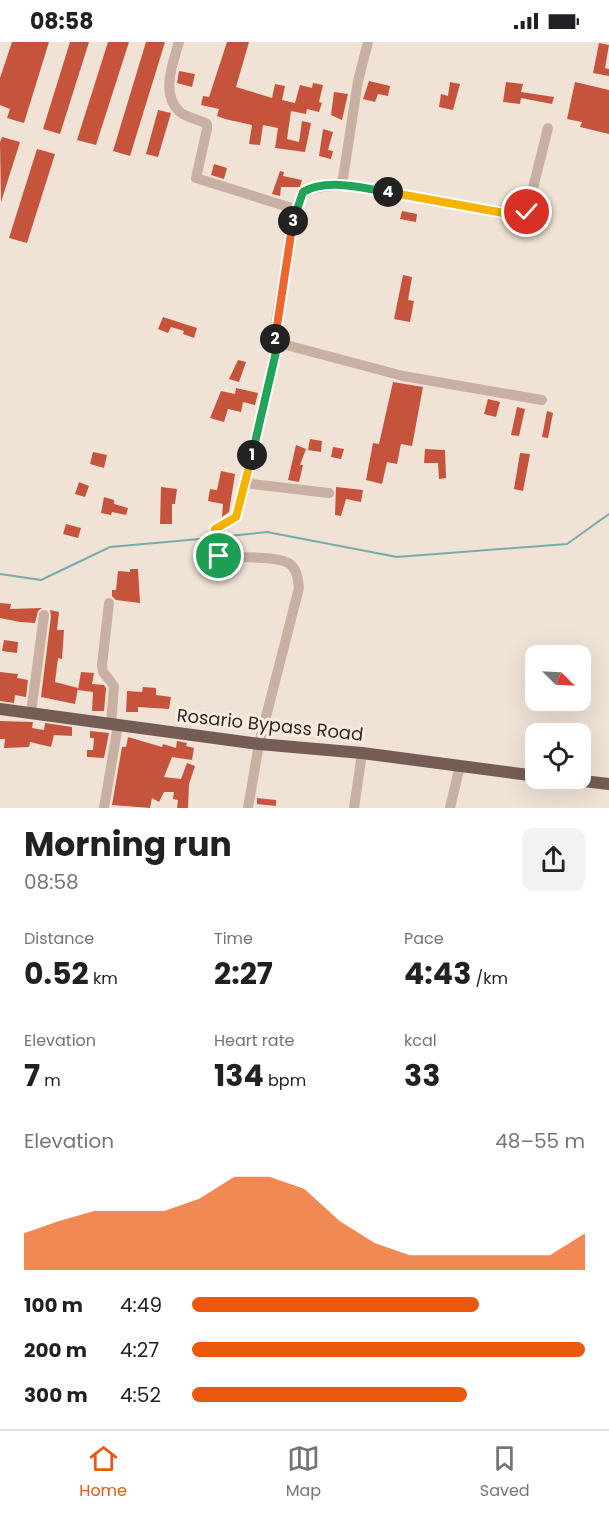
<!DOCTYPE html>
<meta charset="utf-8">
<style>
:root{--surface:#fff;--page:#f2f2f2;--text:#202124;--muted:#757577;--line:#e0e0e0;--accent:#ea580c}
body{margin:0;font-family:Poppins,sans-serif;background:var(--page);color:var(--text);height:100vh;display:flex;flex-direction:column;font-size:22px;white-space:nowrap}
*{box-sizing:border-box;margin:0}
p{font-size:20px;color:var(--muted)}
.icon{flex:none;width:33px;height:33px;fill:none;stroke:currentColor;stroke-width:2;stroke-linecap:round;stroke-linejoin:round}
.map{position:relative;height:766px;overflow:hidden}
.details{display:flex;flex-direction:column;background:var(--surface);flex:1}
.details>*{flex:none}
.needle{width:39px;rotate:114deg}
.buttons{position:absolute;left:525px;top:603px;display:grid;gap:12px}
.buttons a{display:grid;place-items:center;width:66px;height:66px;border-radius:12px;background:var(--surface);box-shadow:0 6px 24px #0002;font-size:30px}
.pin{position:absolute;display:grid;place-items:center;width:51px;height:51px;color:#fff;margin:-26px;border:3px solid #fff;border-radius:50%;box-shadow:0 2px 6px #0007}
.km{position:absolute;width:30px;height:30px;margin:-15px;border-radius:50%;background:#222;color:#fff;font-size:16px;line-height:30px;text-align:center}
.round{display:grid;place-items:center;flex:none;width:63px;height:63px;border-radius:12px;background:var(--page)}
.overview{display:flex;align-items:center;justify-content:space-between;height:102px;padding:0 24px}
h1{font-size:33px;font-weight:700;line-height:45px}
.metrics{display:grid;grid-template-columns:repeat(3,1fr);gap:9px;height:102px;padding:6px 24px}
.metrics div{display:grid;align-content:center}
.metrics b{font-size:30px;font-weight:700}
.metrics small{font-size:16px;font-weight:400}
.metrics p{font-size:16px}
.chart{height:168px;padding:12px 24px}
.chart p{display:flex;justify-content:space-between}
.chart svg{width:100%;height:108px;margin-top:6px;fill:var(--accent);opacity:.7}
ul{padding:0 24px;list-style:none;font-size:20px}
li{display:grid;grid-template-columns:96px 72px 1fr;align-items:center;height:45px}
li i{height:15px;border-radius:8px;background:var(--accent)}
.status{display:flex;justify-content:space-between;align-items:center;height:42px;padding:0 30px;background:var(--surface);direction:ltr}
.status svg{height:16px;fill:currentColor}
.tab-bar{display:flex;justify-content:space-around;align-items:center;height:84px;border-top:2px solid var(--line);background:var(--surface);font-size:16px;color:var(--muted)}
.tab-bar a{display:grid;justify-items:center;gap:3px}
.tab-bar .on{color:var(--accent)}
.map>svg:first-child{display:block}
</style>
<div class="status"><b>08:58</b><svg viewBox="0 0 49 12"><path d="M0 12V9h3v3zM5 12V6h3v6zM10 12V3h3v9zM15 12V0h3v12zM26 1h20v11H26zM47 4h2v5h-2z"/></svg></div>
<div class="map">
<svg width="609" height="766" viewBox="0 0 609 766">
<rect width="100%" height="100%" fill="#f0e2d5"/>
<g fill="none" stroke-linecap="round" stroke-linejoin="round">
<path stroke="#75adab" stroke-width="2" d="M219 495 267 490 397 515 567 502 609 472
M0 532 41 538 110 505 211 496"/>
</g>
<path fill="#c6543d" d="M12 0H49L24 81 7 76 10 67 0 63V36Z
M70 0H89L60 92 43 87Z
M108 0H129L96 103 77 98Z
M146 0H165L130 114 113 109Z
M227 0H249L236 45 272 56 275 42 285 44 282 58 295 61 300 43 312 46 313 41 323 43 319 60 322 61 319 70 307 67 306 72 291 69 287 97 299 100 302 79 311 81 305 110 275 106 278 86 263 83 260 103 249 102 252 83 225 77 217 74 219 67 201 63 203 54 209 55Z
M599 1 609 3 605 26 609 27V34L593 31Z
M179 29 195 32 192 45 177 41Z
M369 39 390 44 388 54 378 52 375 60 363 57Z
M450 40 460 42 453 68 439 65 441 52 448 54Z
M506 40 523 42 521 50 554 55 552 62 521 56 520 62 503 60Z
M575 40 609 48V92L580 85 582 80 567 77Z
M334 50 348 52 342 78 331 73Z
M158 68 171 71 158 115 146 112Z
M323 87 333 90 328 108 333 109 331 117 319 114Z
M2 95 20 100 1 160 0 100Z
M37 107 55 112 27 201 9 196Z
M214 122 227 126 224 137 211 133Z
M280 129 284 130 283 134 302 138 300 145H281L280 154 272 152Z
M402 169 417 172 416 180 400 177Z
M403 233 412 235 408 258 414 259 410 280 394 277Z
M163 275 197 286 194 296 183 292 184 289 171 285 168 291 158 287Z
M238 318 246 320 239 340 229 337Z
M393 340 423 345 412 404 401 402 397 422 387 420 382 442 366 438 373 401 379 402Z
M236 346 258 351 255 363 243 360 241 370 228 367 224 380 210 376 221 349 235 352Z
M488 357 500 360 496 375 484 372Z
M517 365 525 367 519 394 511 393Z
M547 369 553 371 548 396 542 395Z
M310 397 322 399 321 410 308 408Z
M296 403 306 407 300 423H303L299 440 288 438Z
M333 405 344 407 341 417 331 415Z
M425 407 445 408 446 436 439 437 438 421H424Z
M93 410 107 413 104 426 90 422Z
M520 411 530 412 523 449 514 447Z
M221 429 235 432 229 470 222 475 223 462 208 459 210 447 217 448Z
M79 440 89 444 85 455 75 452Z
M161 445 177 447 175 462H172V482H160Z
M336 445 363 448 361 460 346 457 341 474 335 473Z
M104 455 114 458V462L128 466 126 473 112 470 111 473 101 471Z
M66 482 81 486 78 496 63 492Z
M130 527H138L140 561 116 558 112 554V548H116L118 529 130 530Z
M0 561 11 562 10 567 42 566 38 569 35 581 20 580 0 576Z
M50 568 59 570 57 588H64L62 617 58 616 55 640 78 646 75 662 41 655 40 663 51 574Z
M4 598 18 600 17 611 2 609Z
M0 630 18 632 17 636 28 638 26 655 15 653 14 661 0 659Z
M81 630 94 631 92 642 104 643 106 646 104 669H92L93 650 78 648Z
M143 645 156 646V653L171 655 169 667 138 665V670H126L127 649 142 650Z
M0 679 33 680 32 686 44 688 45 681 72 685V694L54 693 51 705 30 700 29 705 4 706 5 697H0Z
M90 689 109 691 104 716 87 715V708H93L94 696H90Z
M128 695 162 705 163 702 176 706 177 699 187 701 186 704 194 706 192 718 172 715 164 735 181 737 187 721 195 724 189 742 188 766H177L178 758 173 757 174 750H164L159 760 152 756 150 766 112 763 122 705H126Z
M257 756 276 758V764L257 762Z"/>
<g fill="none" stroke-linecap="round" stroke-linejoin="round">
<path stroke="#c8b0a2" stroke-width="10" d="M179 0C173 21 160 52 180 70 187 76 199 77 207 82V87L196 136 295 167
M340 142 521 174 527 170 548 86
M275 300 403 334 542 358
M244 441 329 451
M109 561 102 623 103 630 114 644 111 682
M31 671 44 573
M104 766 118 683
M248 766 259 702 299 546C298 539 298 529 291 523 279 512 236 517 219 514L213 506 215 487 236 475 276 310 275 286 295 167C309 137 314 150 340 142L343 136 358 39 368 0
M354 766 362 711
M450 766 460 724"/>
<path stroke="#755d55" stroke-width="12" d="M0 667 259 702 362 711 536 734
M559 736 609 742"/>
</g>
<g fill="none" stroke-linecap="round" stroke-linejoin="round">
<g stroke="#fff" stroke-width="12">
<path id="split-1" d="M219 514 213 506 215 487 236 475 252 413"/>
</g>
<g stroke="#fff" stroke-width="12">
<path id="split-2" d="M252 413 276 310 275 297"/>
</g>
<g stroke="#fff" stroke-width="12">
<path id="split-3" d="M275 297 293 179"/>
</g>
<g stroke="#fff" stroke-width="12">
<path id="split-4" d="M293 179 303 150C326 136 361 146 388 150"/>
</g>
<g stroke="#fff" stroke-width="12">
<path id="split-5" d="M388 150 520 174 527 170"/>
</g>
<use href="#split-1" stroke="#f5b400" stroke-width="8"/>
<use href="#split-2" stroke="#22a559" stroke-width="8"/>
<use href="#split-3" stroke="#f0652b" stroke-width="8"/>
<use href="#split-4" stroke="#22a559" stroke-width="8"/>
<use href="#split-5" stroke="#f5b400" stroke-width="8"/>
</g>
<g text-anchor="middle" stroke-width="6" stroke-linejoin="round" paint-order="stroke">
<g font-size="18" fill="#322824" stroke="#f8ece1">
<text transform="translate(270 683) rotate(6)" y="6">Rosario Bypass Road</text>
</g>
</g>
</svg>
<div class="buttons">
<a><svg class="needle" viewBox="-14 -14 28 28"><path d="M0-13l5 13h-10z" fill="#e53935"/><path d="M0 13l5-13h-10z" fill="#757577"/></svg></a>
<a><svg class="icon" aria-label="locate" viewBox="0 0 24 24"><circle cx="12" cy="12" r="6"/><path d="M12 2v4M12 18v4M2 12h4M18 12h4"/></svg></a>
</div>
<div class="pin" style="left:219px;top:514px;background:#1e9e55"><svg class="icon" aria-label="arrive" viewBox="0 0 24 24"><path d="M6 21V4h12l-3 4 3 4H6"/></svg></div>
<div class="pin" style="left:527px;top:170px;background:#d93025"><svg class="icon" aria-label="check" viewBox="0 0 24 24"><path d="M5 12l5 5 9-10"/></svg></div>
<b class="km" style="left:252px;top:413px">1</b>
<b class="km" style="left:275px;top:297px">2</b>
<b class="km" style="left:293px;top:179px">3</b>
<b class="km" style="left:388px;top:150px">4</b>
</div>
<section class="details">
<div class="overview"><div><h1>Morning run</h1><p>08:58</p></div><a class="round"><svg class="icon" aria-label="share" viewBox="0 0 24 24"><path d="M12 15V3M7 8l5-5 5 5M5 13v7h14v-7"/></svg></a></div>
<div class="metrics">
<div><p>Distance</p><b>0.52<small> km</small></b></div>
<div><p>Time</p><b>2:27</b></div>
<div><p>Pace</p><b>4:43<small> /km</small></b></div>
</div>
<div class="metrics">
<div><p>Elevation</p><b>7<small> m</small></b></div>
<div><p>Heart rate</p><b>134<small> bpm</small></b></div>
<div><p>kcal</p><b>33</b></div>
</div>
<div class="chart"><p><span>Elevation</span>48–55 m</p>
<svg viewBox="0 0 160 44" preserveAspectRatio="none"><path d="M0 44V29L10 24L20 20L30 20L40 20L50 15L60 6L70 6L80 11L90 24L100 33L110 38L120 38L130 38L140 38L150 38L160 29V44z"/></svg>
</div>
<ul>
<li><b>100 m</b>4:49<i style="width:73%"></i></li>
<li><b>200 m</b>4:27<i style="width:100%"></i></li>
<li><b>300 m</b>4:52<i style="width:70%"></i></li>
</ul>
</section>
<nav class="tab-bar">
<a class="on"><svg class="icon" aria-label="home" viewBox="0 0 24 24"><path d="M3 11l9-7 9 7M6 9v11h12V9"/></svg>Home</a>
<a><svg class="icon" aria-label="map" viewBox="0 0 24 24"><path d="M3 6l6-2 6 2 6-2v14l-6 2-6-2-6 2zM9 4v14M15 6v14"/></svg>Map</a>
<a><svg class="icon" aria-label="saved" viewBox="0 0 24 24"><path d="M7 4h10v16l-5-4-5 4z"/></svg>Saved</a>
</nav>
